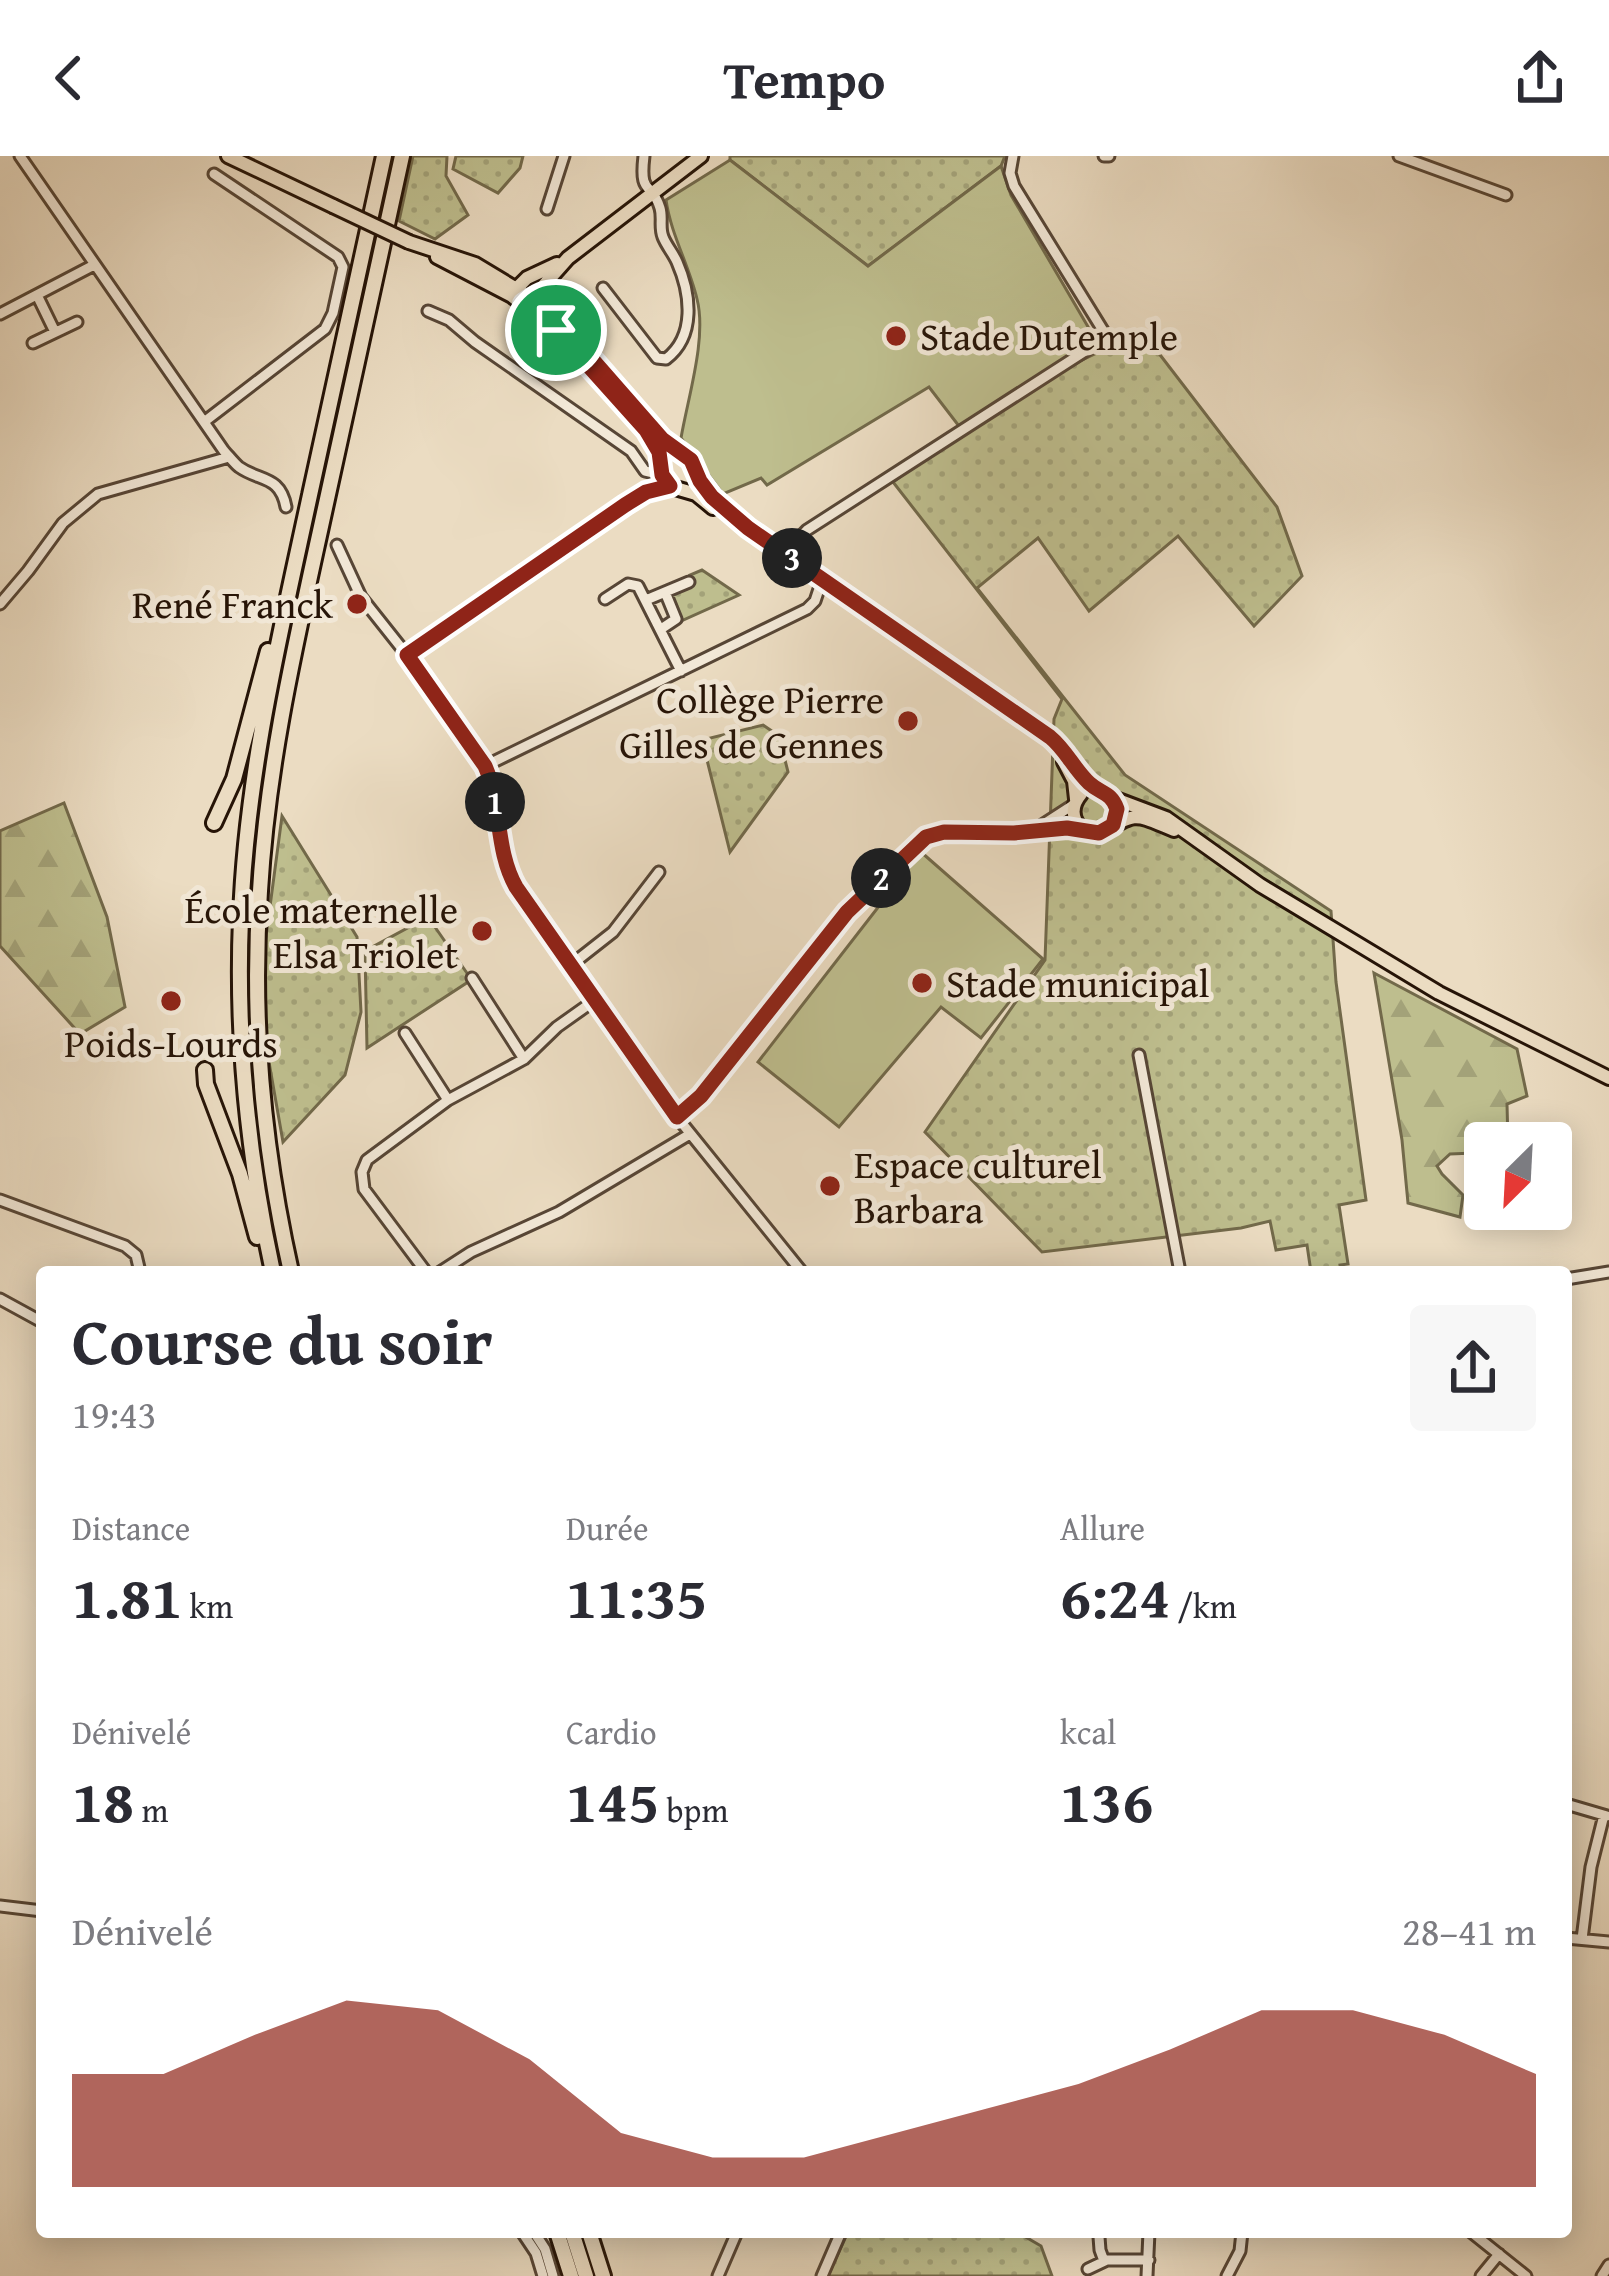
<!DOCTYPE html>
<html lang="fr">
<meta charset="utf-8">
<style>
:root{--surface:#fff;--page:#f7f7f7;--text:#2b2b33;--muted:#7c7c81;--accent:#8f2418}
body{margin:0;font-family:"Gentium Book Plus",serif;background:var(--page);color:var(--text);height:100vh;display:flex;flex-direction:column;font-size:45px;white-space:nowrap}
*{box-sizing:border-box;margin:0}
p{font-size:39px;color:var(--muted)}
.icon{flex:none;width:66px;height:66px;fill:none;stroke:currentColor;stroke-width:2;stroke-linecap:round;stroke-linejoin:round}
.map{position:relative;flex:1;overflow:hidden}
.panel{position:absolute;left:36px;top:1110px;width:1536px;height:972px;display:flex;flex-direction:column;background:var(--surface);border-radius:12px;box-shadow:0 6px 30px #0003}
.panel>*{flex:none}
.needle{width:78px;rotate:204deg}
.fabs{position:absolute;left:1464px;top:966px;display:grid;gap:24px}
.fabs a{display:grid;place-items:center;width:108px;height:108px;border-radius:12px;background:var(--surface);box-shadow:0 6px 30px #0003;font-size:60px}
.pin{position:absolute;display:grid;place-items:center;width:102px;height:102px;color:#fff;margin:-51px;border:6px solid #fff;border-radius:50%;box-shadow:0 3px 12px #0007}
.km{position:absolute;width:60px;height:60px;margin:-30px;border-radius:50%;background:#222;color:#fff;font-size:33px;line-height:60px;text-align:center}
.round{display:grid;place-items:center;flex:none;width:126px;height:126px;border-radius:12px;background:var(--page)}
.headline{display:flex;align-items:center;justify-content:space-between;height:204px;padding:0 36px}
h1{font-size:66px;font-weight:800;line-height:90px}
.metrics{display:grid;grid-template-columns:repeat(3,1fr);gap:18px;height:204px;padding:12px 36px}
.metrics div{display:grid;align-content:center}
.metrics b{font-size:60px;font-weight:800}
.metrics small{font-size:33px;font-weight:400}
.metrics p{font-size:33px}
.chart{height:336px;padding:24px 36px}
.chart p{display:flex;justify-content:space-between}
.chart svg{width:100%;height:216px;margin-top:12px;fill:var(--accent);opacity:.7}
header{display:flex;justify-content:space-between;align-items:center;height:156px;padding:0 36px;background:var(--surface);font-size:54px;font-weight:800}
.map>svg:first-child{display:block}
</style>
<header><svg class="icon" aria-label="back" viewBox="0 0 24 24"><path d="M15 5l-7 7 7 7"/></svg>Tempo<svg class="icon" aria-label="share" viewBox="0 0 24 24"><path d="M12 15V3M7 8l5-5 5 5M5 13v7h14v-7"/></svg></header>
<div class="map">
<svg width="1609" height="2120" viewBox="0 0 1609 2120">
<defs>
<pattern id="green-dots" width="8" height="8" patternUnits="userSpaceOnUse" patternTransform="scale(3)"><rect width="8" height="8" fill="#bebe8e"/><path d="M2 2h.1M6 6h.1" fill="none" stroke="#a3a279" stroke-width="1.8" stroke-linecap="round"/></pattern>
<pattern id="forest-firs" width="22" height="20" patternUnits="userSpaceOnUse" patternTransform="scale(3)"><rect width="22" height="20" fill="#bebe8e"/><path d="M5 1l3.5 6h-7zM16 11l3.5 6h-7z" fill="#a3a279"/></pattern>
</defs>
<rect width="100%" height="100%" fill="#ebdcc2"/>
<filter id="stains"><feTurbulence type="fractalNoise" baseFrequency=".00167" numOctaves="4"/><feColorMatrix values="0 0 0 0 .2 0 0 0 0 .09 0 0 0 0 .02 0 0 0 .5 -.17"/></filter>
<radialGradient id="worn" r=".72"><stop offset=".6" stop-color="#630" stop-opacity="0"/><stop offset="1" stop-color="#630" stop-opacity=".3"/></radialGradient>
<path fill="url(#green-dots)" stroke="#72694a" stroke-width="3" d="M413 0H447L446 20 468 59 435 83 399 65Z
M456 0H523L520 12 498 37 453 13Z
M730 0H1005L1001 10 868 110 730 4Z
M1144 178 1277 351 1302 420 1254 470 1178 380 1089 455 1038 382 977 432 1125 619 1331 755 1336 826 1366 1044 1339 1049 1348 1108 1340 1109 1341 1116H1311L1307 1089 1276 1094 1270 1065 1241 1072 1042 1096 925 976 1045 804 1054 563 1062 543 893 326C969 268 1054 209 1144 178Z
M702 414 739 439 681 465 670 443 673 436 693 426 690 419Z
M763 569 779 580 788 616 730 696 702 584Z
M282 660 357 781 361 856 345 919 283 986 266 889 265 788Z
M428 761 469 820 468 826 367 892 365 795Z
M848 2076H1017L1041 2090 1052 2120H828Z"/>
<path fill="url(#forest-firs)" stroke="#72694a" stroke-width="3" d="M64 647 107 761 125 851 80 878 0 790V675Z
M1374 817 1517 893 1527 940 1507 948 1508 987H1485V1024L1477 1026 1474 997 1450 998 1437 1010 1442 1018 1463 1039 1460 1061 1408 1047 1402 984Z"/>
<path fill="#bebe8e" stroke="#72694a" stroke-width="3" d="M730 4 868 110 1001 10 1011 39 1101 193 962 274 929 231 767 329 761 322 723 338 681 282C688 241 707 182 697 143 689 109 671 79 666 44Z
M921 696 1043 803 981 882 941 851 839 971 758 906Z"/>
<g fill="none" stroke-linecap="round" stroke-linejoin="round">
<g stroke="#574636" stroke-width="15">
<path id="minor" d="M20 0 224 295C227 298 235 308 239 311 260 326 280 319 286 351
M1104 0H1109
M1399 0 1506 39
M547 53 564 0
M603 132 657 202 666 203C696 180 691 138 677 106 673 97 666 89 663 81 659 71 663 62 660 52 652 25 639 41 644 0
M37 139 55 176
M428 155 449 164 475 186 631 295 645 315 662 319
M0 158 94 109
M33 187 77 166
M204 266 325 173 333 157 343 111 338 101 214 18
M337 389 361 441 407 499 485 610C503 648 495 694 516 731L677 961 802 1116
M785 397 807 374 1107 181 1014 30 1010 17 1013 0
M605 443 628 428 638 430 681 515
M646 444 689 426
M0 448 28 415 63 367 98 338 229 301
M661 473 676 463 665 436
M407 499 630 346 646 336 670 330
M485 610 807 453 815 445 820 430
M1039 671 1073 649
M571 809 613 776 659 716
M472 822 524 903
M405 877 448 944
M1139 899 1180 1116
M677 961 701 940 847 756 925 681 944 676 1014 677 1081 673
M0 1044 125 1090 136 1099 140 1116
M426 1116 364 1033 362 1016 367 1004 448 944 524 903 557 871 595 844
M440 1116 471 1096 559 1056 690 978
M1566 1123 1609 1116
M0 1143 42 1166
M1566 1648 1607 1660
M0 1750 42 1755
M1566 1782 1609 1786
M1582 1783 1591 1711 1604 1659
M522 2076 536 2097 543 2120
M534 2076 545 2093 553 2120
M1471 2076 1526 2120
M1099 2081 1100 2094 1104 2105
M1088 2113 1107 2104H1149
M718 2120 737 2076
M822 2120 841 2076
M1147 2120 1149 2076
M1227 2120 1240 2095 1242 2076
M1481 2120 1499 2098
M1602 2120 1609 2109"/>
</g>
<g stroke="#261407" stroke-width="18">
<path id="major" d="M228 0 333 50
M409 86 475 108 538 146 563 170 662 283 691 304 708 336 738 365 1050 581 1063 592 1087 625 1113 642 1166 662 1260 729 1439 837 1609 922
M437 101 512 140 565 183
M514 135 527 122 557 108
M529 146 568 102 701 0
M646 275 661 300 666 326 672 331 696 338 713 352
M1064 606 1074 625 1076 643
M1081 638C1065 657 1077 680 1102 677 1137 655 1135 658 1174 674"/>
</g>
<g stroke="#261407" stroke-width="20">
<path id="highway" d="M214 667 234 623 268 495
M205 914 206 928 240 1018 257 1081
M273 1116C248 1000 236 881 241 762 246 619 280 479 310 339 335 226 360 113 384 0
M291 1116C263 991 251 863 260 735 267 613 294 494 320 375 347 250 375 125 402 0
M557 2076 571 2120
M572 2076 586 2120
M589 2076 603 2120"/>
</g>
<use href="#minor" stroke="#f2e8d7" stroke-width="9"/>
<use href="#major" stroke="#ebdcc2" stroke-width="12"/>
<use href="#highway" stroke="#ebdcc2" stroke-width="14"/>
<g stroke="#261407" stroke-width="18" stroke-linecap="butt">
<path id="major-bridge" d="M333 50 409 86"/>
</g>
<use href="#major-bridge" stroke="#ebdcc2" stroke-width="12"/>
</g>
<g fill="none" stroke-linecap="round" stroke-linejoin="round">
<g stroke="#fff" stroke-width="24">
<path id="route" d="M533 142 563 170 662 283 691 304 700 325 712 341 748 372 1050 581C1066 594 1074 613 1089 627 1101 638 1111 636 1117 653L1113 669 1099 677 1067 672 1014 677 944 676 926 681 847 756 701 940 677 961 516 731C495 694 502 649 485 610L407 499 625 349 646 336 670 330 662 319 659 296 646 274 568 187 524 148Z"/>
</g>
<use href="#route" stroke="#8f2418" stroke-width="15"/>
</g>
<g fill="#8f2418" stroke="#f2e8d7" stroke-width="4.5">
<circle cx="896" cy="180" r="12"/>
<circle cx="357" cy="448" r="12"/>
<circle cx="908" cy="565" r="12"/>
<circle cx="482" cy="775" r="12"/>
<circle cx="922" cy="827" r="12"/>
<circle cx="171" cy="845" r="12"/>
<circle cx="830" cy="1030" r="12"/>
</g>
<g text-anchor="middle" stroke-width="10" stroke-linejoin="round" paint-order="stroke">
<g font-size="39" fill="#261407" stroke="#f2e8d7" text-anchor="start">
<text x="920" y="194">Stade Dutemple</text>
<text x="333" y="462" text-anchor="end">René Franck</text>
<text x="884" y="557" text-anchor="end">Collège Pierre<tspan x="884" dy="45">Gilles de Gennes</tspan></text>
<text x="458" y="767" text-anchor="end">École maternelle<tspan x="458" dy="45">Elsa Triolet</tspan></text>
<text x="946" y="841">Stade municipal</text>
<text x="171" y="901" text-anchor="middle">Poids-Lourds</text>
<text x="854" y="1022">Espace culturel<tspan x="854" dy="45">Barbara</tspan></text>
</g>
</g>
<rect width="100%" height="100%" filter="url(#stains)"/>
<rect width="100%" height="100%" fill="url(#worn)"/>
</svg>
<div class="fabs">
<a><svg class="needle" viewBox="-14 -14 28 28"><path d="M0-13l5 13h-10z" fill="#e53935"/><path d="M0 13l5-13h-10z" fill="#7c7c81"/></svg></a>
</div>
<div class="pin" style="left:556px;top:174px;background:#1e9e55"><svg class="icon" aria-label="arrive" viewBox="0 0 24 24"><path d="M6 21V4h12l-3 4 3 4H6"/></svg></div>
<b class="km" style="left:495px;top:646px">1</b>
<b class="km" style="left:881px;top:722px">2</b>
<b class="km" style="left:792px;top:402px">3</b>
<section class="panel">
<div class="headline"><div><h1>Course du soir</h1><p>19:43</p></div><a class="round"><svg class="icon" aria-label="share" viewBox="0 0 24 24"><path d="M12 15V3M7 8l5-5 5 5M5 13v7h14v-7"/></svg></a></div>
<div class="metrics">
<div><p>Distance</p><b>1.81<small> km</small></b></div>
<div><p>Durée</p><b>11:35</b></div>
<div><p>Allure</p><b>6:24<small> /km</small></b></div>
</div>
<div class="metrics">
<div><p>Dénivelé</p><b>18<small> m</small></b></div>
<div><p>Cardio</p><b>145<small> bpm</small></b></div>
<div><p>kcal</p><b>136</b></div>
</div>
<div class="chart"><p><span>Dénivelé</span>28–41 m</p>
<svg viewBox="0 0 160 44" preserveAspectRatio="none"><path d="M0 44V21L10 21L20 13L30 6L40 8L50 18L60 33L70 38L80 38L90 33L100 28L110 23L120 16L130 8L140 8L150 13L160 21V44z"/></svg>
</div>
</section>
</div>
